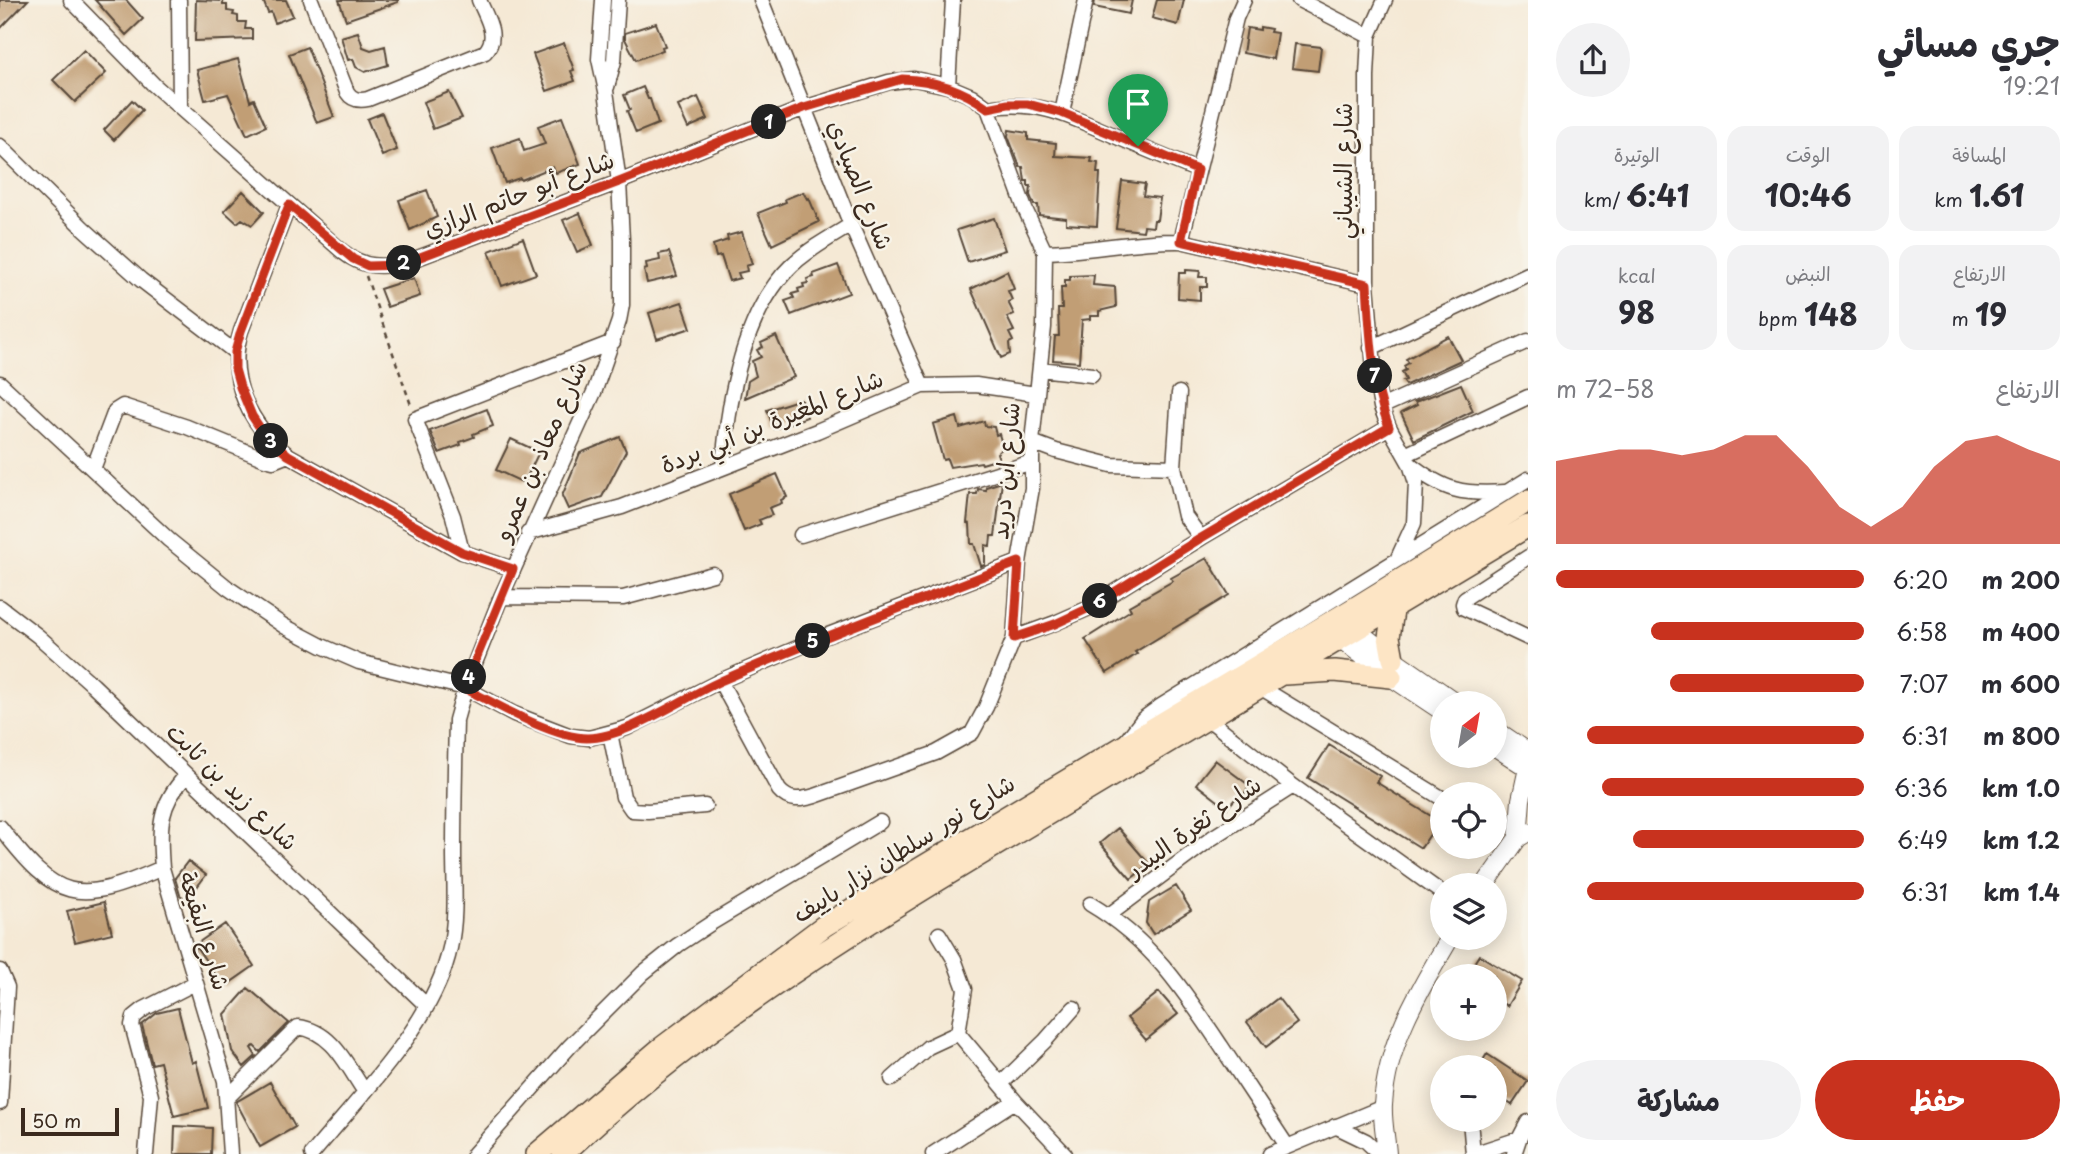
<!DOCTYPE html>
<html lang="ar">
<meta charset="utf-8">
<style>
:root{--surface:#fff;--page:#f2f2f3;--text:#2b2b33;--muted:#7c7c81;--accent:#c8321e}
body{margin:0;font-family:"Playpen Sans","Playpen Sans Arabic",sans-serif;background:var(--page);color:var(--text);direction:rtl;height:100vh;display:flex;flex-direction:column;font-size:26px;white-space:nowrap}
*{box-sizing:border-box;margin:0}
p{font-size:23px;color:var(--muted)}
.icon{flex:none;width:38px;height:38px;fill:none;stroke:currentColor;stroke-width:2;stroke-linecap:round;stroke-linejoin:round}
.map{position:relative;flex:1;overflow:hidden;direction:ltr}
.panel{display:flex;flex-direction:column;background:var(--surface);width:560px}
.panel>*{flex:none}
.needle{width:46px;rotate:31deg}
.controls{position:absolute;left:1430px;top:691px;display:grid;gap:14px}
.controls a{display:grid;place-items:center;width:77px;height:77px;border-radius:50%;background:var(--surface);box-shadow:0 4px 18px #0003;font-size:35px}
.scale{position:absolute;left:21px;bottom:18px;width:98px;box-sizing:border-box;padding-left:7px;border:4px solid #3b2a1e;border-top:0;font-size:19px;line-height:24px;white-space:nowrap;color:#3b2a1e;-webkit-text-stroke:5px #f7f3e8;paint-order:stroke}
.pin{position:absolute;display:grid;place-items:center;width:60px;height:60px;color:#fff;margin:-72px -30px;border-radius:50% 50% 50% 0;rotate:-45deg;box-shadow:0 0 7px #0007}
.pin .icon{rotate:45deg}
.km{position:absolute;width:35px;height:35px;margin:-18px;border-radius:50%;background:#222;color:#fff;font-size:19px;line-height:35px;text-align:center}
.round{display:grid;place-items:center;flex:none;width:74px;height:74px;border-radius:37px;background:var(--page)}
.summary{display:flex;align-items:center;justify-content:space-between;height:119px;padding:0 28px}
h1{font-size:38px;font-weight:700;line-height:52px}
.figures{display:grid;grid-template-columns:repeat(3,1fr);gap:10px;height:119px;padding:7px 28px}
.figures div{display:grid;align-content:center;border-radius:18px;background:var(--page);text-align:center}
.figures b{font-size:30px;font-weight:700}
.figures small{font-size:19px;font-weight:400}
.figures p{font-size:19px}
.chart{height:196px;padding:14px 28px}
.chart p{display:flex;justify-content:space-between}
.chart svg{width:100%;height:126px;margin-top:7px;fill:var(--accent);opacity:.7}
.primary-button{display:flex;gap:14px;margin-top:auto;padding:14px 28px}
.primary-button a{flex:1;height:80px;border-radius:42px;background:var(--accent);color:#fff;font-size:28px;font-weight:700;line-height:80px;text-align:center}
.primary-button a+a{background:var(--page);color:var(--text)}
ul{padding:0 28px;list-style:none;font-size:23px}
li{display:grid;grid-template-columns:112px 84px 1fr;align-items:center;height:52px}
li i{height:18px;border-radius:9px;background:var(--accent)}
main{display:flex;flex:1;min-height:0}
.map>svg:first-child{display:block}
</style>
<main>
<section class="panel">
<div class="summary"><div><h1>جري مسائي</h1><p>19:21</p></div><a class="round"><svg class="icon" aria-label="share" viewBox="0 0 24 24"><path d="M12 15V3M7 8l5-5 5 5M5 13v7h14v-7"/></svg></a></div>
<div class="figures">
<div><p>المسافة</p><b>1.61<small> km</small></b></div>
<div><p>الوقت</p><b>10:46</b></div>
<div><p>الوتيرة</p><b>6:41<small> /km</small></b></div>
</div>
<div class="figures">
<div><p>الارتفاع</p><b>19<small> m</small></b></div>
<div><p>النبض</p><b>148<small> bpm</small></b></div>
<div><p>kcal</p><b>98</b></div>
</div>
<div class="chart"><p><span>الارتفاع</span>58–72 m</p>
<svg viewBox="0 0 160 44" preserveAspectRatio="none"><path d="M0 44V15L10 13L20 11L30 11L40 13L50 11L60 6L70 6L80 17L90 31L100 38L110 31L120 17L130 8L140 6L150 11L160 15V44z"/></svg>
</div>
<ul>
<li><b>200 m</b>6:20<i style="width:100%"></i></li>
<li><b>400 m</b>6:58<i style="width:69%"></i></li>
<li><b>600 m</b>7:07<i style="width:63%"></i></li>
<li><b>800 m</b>6:31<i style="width:90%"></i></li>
<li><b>1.0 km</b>6:36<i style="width:85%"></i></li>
<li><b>1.2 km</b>6:49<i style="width:75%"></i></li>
<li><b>1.4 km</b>6:31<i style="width:90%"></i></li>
</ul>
<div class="primary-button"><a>حفظ</a><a>مشاركة</a></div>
</section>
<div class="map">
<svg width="1528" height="1154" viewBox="0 0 1528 1154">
<rect width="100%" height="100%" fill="#f7f3e8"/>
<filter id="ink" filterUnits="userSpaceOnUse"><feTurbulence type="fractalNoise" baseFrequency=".0143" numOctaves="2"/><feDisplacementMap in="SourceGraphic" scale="14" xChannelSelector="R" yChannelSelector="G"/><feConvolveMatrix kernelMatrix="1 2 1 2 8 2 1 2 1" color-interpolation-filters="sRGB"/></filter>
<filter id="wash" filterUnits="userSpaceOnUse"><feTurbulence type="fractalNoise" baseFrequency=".00686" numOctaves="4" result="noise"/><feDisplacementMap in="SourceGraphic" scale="28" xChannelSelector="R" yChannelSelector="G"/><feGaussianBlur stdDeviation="1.57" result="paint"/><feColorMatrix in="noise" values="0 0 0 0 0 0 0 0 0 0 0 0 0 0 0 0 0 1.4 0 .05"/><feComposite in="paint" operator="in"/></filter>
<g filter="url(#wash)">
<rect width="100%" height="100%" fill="#f5e9d5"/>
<g id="blocks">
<path fill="#c19e75" d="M0 0H28L0 29Z
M95 0H126L143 19 126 35Z
M196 0 223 1V5H227V11L234 12 233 15 238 16V22H246L245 29H252V39L195 41Z
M263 0H286L293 16 275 23 271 12 268 13Z
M339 0H398V2L346 20Z
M1095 0H1132L1129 14 1094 7Z
M1157 0H1184L1178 25 1152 18Z
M656 23 665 46 662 47 663 50 636 60 625 39V33Z
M1260 27 1271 29 1270 32 1277 33 1273 59 1243 53 1247 28 1260 30Z
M358 32 363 47 371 50 385 46 388 65 365 72 356 67 353 59 348 60 341 37Z
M564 43 574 70 571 71 575 81 547 91 533 54Z
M1295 44 1321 47 1318 71 1292 68Z
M307 47 334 117 317 123 289 54Z
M84 50 106 73 75 102 53 80Z
M238 59 250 101 254 99 266 126 247 135 228 94 205 100 197 70Z
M643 87 648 99H650L658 124 636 133 627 111 630 110 624 95Z
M449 92 462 118 433 129 423 102Z
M698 97 708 119 688 128 678 106Z
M132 100 142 110 114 140 104 130Z
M382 113 397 150 382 156 367 119Z
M562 117 580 164 556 173 553 167 521 180 520 178 505 183 492 148 520 138 524 151 545 144 538 126Z
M1009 130 1028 133V140L1056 143 1055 156 1092 158 1091 162 1098 163 1097 173H1100L1097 226 1066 224V218L1039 215 1038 205H1034L1030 195 1031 186H1028V181H1025L1023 167H1020L1008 136Z
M1122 181 1145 184 1143 196 1160 198 1157 220H1154L1153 227 1144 226 1143 231 1116 228Z
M427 190 437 217 410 230 399 200Z
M243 191 264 212 252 225 242 219 237 223 224 211Z
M803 192 807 199 809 198 819 222 772 245 758 213 786 202 785 199Z
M580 213 593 245 577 252 563 220Z
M994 218 1005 250 968 262 957 230Z
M742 232 752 264 746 266 747 271 738 273 740 278 729 281 721 256 716 257 713 245 728 240 727 236Z
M523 238 536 274 502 286 489 251Z
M669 252 677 276 647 283 644 270 647 269 646 263 660 260 659 254Z
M838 265 849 293 791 315 785 301 794 298 792 294 799 292 798 289 804 287 803 284 808 283 807 279 814 277 813 274Z
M1186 270 1200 271 1199 277H1207V287H1200V300L1178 298 1179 273H1186Z
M1007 271 1014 289 1008 291 1012 300 1008 302 1014 314 1007 317 1014 331 1009 333 1013 341 1009 343 1010 354 1001 358 971 289Z
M1094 275 1093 285 1115 287 1116 307 1099 311V316H1090V319L1082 320 1079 362 1053 360 1055 336H1059L1058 309H1062L1061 287H1065V280H1070V276Z
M414 278 420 296 387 307 380 289Z
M682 302 691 328 657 339 649 313Z
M776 336 794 377 745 398 748 381 756 376 752 361 761 357 757 350 763 347 761 343Z
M1448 336 1461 360 1406 385 1403 381 1406 380 1402 372 1406 370 1404 366 1409 363 1406 359Z
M1461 384 1473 411 1414 440 1401 413 1417 405 1415 402Z
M801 399 807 417 774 429 767 410Z
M487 409 493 426 473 434 474 437 460 442 461 445 439 453 430 431Z
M957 417 960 428 984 421 985 426 994 427 996 435 999 434 1003 448 997 453 999 459 982 464 981 462 950 467 947 459 943 460 933 424Z
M620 437 626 451 602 497 568 509 562 496 580 453Z
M511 439 539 452 524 483 496 470Z
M777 474 787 497 781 500 782 503 769 508 772 515 759 520 761 524 744 531 729 494Z
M1002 482 995 536H991L990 546 985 545V565L981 566 974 544H971L970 524 967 523 970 494H977L978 489 986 490V487Z
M1207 558 1229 595 1135 652 1137 654 1107 673 1085 639 1131 610 1129 606 1173 581 1171 578Z
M1329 745 1380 776 1376 782 1439 821 1421 848 1308 778Z
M1215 760 1250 786 1240 799 1237 797 1227 808 1196 784Z
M1118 828 1149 864 1131 879 1100 843Z
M188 861 206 875 187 900 180 895 175 878Z
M1176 886 1191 910 1153 934 1146 923 1149 902Z
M104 902 112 933 75 942 67 911Z
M225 924 254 966 224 987 195 945Z
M1479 955 1522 981 1507 1006 1494 999V976H1466Z
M248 988 289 1023 260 1052 254 1046 251 1048 256 1056 244 1067 232 1051 225 1014Z
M1159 992 1178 1014 1146 1040 1127 1018Z
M1278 998 1297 1023 1266 1047 1247 1022Z
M178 1008 192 1063 196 1061 208 1108 174 1116 160 1062 152 1064 142 1025 157 1013Z
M1487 1054 1528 1081 1512 1105 1494 1093V1068H1478Z
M270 1082 295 1127 260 1147 236 1102Z
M175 1126 212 1128 211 1154H174Z"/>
</g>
</g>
<g filter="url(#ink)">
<use href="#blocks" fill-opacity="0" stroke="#574739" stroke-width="2"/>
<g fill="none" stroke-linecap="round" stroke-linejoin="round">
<g stroke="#574739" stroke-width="17">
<path id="minor" d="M71 0 154 85 343 252C363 268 383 268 407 262L619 182 804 108 889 82 914 79 948 86 972 96 988 108C1040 98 1075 119 1122 139 1147 150 1172 160 1197 170
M179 0 180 108
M311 0 347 92C352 100 359 101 368 99L485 52C500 37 486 17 479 0
M761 0 851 225 922 386
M1299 0 1369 36
M1385 0 1369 36 1367 76V284L1374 369 1381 407 1389 427 1410 464 1416 483 1414 523 1397 560
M948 86 953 0
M607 87 614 61 618 0
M1062 113 1086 0
M0 146 83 228 141 280 235 352
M289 205 241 331C226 379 250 426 288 455L462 552 513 569
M1181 241 1236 18 1244 0
M1045 252C1091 251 1135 240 1181 241L1367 284
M1371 348 1528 274
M1040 369 1092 375
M0 383 169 540 228 588 284 626 322 646 359 662 465 688 514 714 571 736 589 738 627 728 720 681 823 637 1019 562
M1179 393 1174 467 1185 516 1201 538
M1381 407 1528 341
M1032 442 1056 451 1111 465 1174 467
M1405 455 1528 397
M1410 464C1444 491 1463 495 1505 492
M723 467C728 401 742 313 792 265 809 249 831 237 851 225
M93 469 115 411 123 406 187 427 265 459 273 461 288 455
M528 533 622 507 817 431 922 386 976 385 1036 394
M801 535 1032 462
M462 552 453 516 415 419 613 342
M1528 557 1465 598 1463 604 1464 608 1528 638
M501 597 623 598 713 574
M0 607 38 636 93 685 427 1006
M1014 638 1055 623 1087 609 1201 538 1389 427
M720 681 779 790C789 802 801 800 815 796L936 753 972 733 986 707 1014 638 1019 562 1032 488V442L1044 327 1045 252 1025 209 988 108
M1260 687 1440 797
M1207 718 1293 786 1442 893
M610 733 623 797 632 810 648 811 705 806
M1126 741 1143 719 1161 706 1528 479
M0 827C57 901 76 906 162 868L225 1081 230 1154
M162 868C159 829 158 805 186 776
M1090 904C1151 940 1183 989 1221 1046 1243 1079 1265 1113 1287 1146
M1109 915 1212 838 1293 786
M939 934 954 959 965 989 958 1033
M0 971 7 987 0 1103
M892 1079 928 1047 958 1033 1015 1101 1065 1154
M1001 1084 1045 1041 1074 1008
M227 1098 298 1027C333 1031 347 1066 365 1092
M1470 1120 1473 1154 1519 1139
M1335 1126 1366 1141 1380 1154
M146 1154 151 1096 132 1025 134 1017 144 1009 195 983
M312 1154C360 1096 434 1023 450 948 457 917 454 884 454 853 454 808 455 764 456 720L465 688 501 597 595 390 619 321 622 305V240L619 182 606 91 599 59 603 0
M474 1154 570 1046 643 973 678 945 713 922 880 822
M933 1154 1015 1101
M1270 1154 1383 1107
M1514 1154 1519 1139 1528 1122"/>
</g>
<g stroke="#574739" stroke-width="20">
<path id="tertiary" d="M1345 621 1393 659 1458 704
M1329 630 1391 677 1442 711
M1494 729 1528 752
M1494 746 1528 768 1521 800 1518 838
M1484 886 1518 838 1528 832
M1387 1154C1386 1138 1382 1121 1383 1105 1387 1042 1419 991 1450 938"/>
</g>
<g stroke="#574739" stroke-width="24">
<path id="secondary" d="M1393 659 1389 637 1394 605
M1285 674 1335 671 1391 677
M537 1154 660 1049 824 926 1361 604 1528 501
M563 1154C710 1014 888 910 1061 806 1217 712 1372 618 1528 526"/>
</g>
<path stroke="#574739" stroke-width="2.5" stroke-dasharray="5 5" stroke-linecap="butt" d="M366 276 411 405"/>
<use href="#minor" stroke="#fff" stroke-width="14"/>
<use href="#tertiary" stroke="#fff" stroke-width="18"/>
<use href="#secondary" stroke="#fde5c5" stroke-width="21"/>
</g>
</g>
<g fill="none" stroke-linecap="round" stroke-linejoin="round" filter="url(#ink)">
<g stroke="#fff" stroke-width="14">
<path id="route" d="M902 79C934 80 962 89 988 108L1008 104H1028L1062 113 1197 170 1181 241 1367 284C1370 333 1372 382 1389 427L1201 538 1087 609 1055 624 1014 638 1019 562C920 601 820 637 723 680 686 696 627 738 587 738 551 737 496 704 464 688L513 569 462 552 288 455 264 434 252 416 240 387 235 369V352L241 331 289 205 353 259 368 266 399 265 619 182 804 108Z"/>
</g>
<use href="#route" stroke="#c8321e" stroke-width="9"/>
</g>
<g text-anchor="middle" stroke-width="5" stroke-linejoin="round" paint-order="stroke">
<g font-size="24" fill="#3b2a1e" stroke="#f7f3e8">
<text transform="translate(1344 171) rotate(-90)" y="8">شارع الشيباني</text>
<text transform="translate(860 185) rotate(68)" y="8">شارع الصيادي</text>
<text transform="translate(519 195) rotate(-21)" y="8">شارع أبو حاتم الرازي</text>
<text transform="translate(772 422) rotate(-22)" y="8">شارع المغيرة بن أبي بردة</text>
<text transform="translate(541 451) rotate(-66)" y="8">شارع معاذ بن عمرو</text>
<text transform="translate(1006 471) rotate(-85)" y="8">شارع ابن دريد</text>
<text transform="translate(232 787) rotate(44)" y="8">شارع زيد بن ثابت</text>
<text transform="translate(1194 827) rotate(-35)" y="8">شارع ثغرة البيدر</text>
<text transform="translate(904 849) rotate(-32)" y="8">شارع نور سلطان نزار باييف</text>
<text transform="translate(204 931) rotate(73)" y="8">شارع البقيعة</text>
</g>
</g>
</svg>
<div class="controls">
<a><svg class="needle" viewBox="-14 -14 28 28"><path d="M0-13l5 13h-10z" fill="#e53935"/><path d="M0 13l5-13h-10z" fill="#7c7c81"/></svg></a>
<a><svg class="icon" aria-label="locate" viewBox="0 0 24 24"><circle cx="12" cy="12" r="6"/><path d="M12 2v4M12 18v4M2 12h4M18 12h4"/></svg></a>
<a><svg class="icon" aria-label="layers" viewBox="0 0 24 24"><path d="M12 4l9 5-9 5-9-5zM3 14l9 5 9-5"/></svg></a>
<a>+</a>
<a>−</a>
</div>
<div class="scale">50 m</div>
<div class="pin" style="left:1138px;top:146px;background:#1e9e55"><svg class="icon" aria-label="arrive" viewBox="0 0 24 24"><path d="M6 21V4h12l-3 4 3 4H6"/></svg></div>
<b class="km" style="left:769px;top:122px">1</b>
<b class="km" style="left:404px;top:263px">2</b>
<b class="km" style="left:271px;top:441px">3</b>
<b class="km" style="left:469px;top:677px">4</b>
<b class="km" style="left:813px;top:641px">5</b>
<b class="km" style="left:1100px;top:601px">6</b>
<b class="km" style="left:1375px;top:376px">7</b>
</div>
</main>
